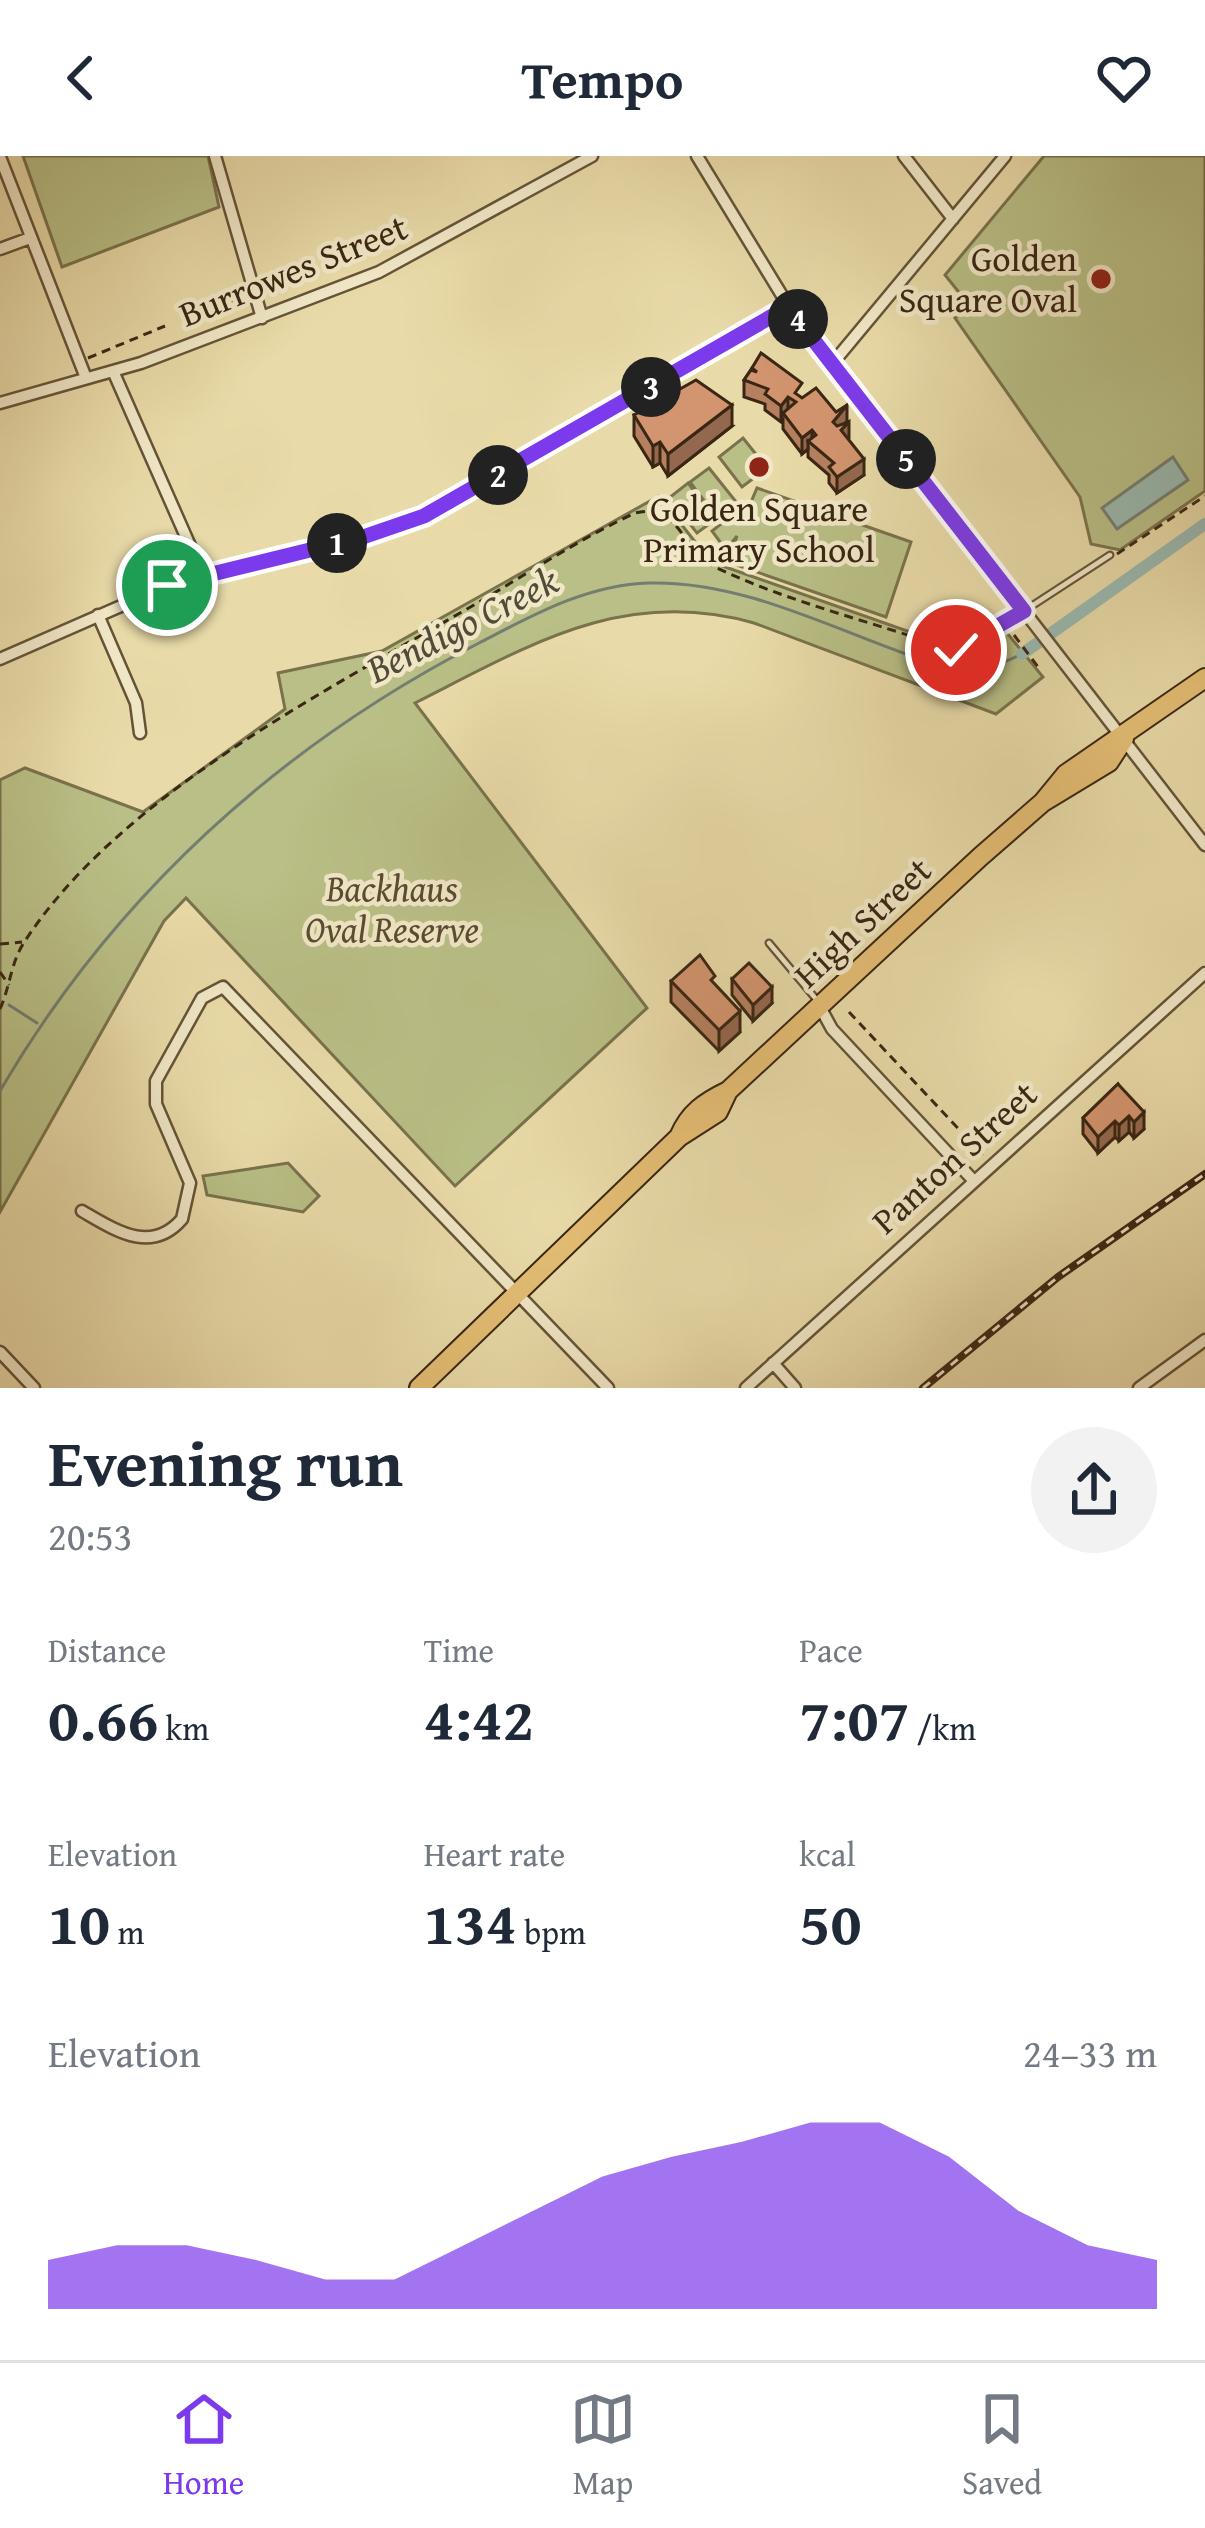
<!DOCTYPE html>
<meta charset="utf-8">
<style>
:root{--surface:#fff;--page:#f2f2f3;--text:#1f2937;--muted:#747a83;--line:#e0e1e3;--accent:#7c3aed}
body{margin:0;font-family:"Gentium Book Plus",serif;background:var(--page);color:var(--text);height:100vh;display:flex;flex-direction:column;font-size:45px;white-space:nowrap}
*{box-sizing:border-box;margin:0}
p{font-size:39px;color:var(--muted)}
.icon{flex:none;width:66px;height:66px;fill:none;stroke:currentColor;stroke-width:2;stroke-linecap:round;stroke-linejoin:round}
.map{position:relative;height:1232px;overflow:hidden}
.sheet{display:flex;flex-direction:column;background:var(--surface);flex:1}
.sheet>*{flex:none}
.pin{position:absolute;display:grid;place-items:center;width:102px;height:102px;color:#fff;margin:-51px;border:6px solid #fff;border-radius:50%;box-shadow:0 3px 12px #0007}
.km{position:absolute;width:60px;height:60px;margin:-30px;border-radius:50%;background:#222;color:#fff;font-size:33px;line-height:60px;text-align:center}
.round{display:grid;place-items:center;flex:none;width:126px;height:126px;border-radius:63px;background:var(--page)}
.headline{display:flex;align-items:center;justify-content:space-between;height:204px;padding:0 48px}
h1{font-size:66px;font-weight:600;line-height:90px}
.figures{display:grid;grid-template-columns:repeat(3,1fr);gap:18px;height:204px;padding:12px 48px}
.figures div{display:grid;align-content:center}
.figures b{font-size:60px;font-weight:600}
.figures small{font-size:33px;font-weight:400}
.figures p{font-size:33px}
.chart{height:336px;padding:24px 48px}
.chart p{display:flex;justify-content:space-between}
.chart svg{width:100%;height:216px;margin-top:12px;fill:var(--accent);opacity:.7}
header{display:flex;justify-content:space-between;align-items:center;height:156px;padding:0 48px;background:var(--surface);font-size:54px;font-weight:600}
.tab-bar{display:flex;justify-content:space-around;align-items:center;height:168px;border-top:3px solid var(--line);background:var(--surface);font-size:33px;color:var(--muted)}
.tab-bar a{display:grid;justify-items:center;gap:6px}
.tab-bar .on{color:var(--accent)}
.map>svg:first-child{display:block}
</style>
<header><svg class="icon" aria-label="back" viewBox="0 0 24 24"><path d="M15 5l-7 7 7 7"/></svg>Tempo<svg class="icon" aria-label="heart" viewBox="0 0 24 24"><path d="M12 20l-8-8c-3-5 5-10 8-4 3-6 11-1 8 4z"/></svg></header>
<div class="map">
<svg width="1205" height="1232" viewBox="0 0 1205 1232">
<rect width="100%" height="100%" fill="#e9dba9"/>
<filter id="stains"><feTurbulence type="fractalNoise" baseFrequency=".00167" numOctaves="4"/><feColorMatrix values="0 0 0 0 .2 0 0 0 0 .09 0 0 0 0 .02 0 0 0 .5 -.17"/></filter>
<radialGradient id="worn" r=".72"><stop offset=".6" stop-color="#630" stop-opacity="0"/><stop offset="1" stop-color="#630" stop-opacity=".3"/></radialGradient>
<path fill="#b9bf86" stroke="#79724c" stroke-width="3" d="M23 0H208L219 51 62 111Z
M1044 0H1205V335L1120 394 1091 388 1080 341 955 162 970 150 945 119Z
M743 282 767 312 742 331 719 301Z
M709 312 737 347 717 362 690 326Z
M688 327 716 363 697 377 669 342Z
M757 332 911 386 886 461 728 406 737 380 726 394 712 375 740 353 746 358Z
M659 340 711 406 944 488 969 485 998 466 1043 521 996 558 754 467C623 430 528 490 415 547L647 852 455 1030 186 742 164 765 0 1056V624L25 612 143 656 285 553 278 517 382 495Z
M288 1007 319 1040 303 1056 207 1039 203 1020Z"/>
<path fill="#99b9b0" stroke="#737e71" stroke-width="3" d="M1173 301 1188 324 1117 373 1102 352Z"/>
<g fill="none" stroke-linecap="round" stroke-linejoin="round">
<path stroke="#737e71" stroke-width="3" d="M9 849 37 867
M0 935C113 741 279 590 479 487 533 459 586 429 649 427 754 424 855 486 954 514L982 516 1022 498"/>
<path stroke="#99b9b0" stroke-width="12" d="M1022 498 1205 368"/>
<g stroke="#655338" stroke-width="9">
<path id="lane" d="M1024 455 1110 399
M769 787 816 843"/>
</g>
<g stroke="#655338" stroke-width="15">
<path id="street" d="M215 0 262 162
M697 0 789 151 1205 689
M904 0 953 63
M0 1 86 222
M0 93 30 82
M832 208 1005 0
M113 215 202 417
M0 247 141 207 379 116 592 0
M98 459 136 547 140 577
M0 503 185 422 363 381 425 360 789 151
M820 851 832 873 973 1024
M82 1055C115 1074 151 1099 182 1063L190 1027 156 948V925L202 842 223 831 608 1232
M0 1196 34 1232
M773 1207 795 1232
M746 1232 1205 817
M1139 1232 1205 1184"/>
</g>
<g stroke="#392613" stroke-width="22">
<path id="highway" d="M1043 646 1066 618 1205 522
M679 981C689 957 705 946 728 935L980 701 1043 646 1109 606 1124 583
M419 1232 679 981 718 956 728 935"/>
</g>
<path stroke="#392613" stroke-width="3" stroke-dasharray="9 6" stroke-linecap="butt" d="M203 155 246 139
M88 202 165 170
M1117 398 1205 340
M1014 479 1038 511
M0 788 22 786
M0 816 9 829
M0 853C10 831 11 805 25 785 118 643 316 540 460 457 518 424 575 385 635 357 679 346 682 394 713 410 787 446 873 466 950 493L964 492 1014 459
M849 856 983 999"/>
<use href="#lane" stroke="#f1e8c7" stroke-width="4.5"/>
<use href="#street" stroke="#f1e8c7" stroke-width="10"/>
<use href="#highway" stroke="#e4be74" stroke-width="18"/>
<g stroke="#392613" stroke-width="8">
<path id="rail" d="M923 1232 1058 1121 1205 1018"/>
</g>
<use href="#rail" stroke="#f1e8c7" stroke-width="3" stroke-dasharray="9" stroke-linecap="butt"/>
</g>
<path fill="#b5805f" stroke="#392613" stroke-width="3" d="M752 212 802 242 836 256 847 265 845 267 848 283 864 319 837 337 829 327V319L808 301V293L802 298 783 273V264L781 266 765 254V248L744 241V224Z
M634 259 732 270 668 320 660 307 653 311 634 280Z
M732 823 772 847 753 865 732 839Z
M671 825 715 829 740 876 719 895 671 846Z
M1118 928 1144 973 1134 982 1129 976 1119 985 1115 981 1098 997 1083 978V962Z"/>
<path fill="#94684e" stroke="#392613" stroke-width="3" d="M788 241V257H783L781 266V250Z
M732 249V270L668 320V298Z
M847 249V265L833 282V266Z
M849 266V282L841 290V274Z
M812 274V288L808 285V293L802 298V282Z
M660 286V307L653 311V290Z
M864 303V319L837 337V321Z
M772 831V847L753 865V849Z
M740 855V876L719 895V874Z
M1144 956V973L1134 982V966Z
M1129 960V976L1119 985V969Z
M1115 965V981L1098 997V981Z"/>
<path fill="#d3956f" stroke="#392613" stroke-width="3" d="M761 197 802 227 795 237 802 242 816 232 836 256 847 249 833 266 837 270 849 266 841 274 864 303 837 321 829 311 834 307 808 285 816 279 812 274 802 282 783 257 796 246 788 241 781 250 765 238 768 233 744 224 751 214 757 216 752 212Z
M696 224 732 249 668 298 660 286 653 290 634 259Z
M700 799 715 820 711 824 740 855 719 874 671 825Z
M749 807 772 831 753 849 732 823Z
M1118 928 1144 956 1134 966 1129 960 1119 969 1115 965 1098 981 1083 962Z"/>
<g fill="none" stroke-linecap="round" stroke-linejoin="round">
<g stroke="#fff" stroke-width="24">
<path id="route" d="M167 429 363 381 424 360 788 151 1024 455 956 494"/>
</g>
<use href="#route" stroke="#7c3aed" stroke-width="15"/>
</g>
<g fill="#8f2418" stroke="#f1e8c7" stroke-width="4.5">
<circle cx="1101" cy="123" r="12"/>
<circle cx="759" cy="311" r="12"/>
</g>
<g text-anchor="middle" stroke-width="9" stroke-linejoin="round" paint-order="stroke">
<g font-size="36" fill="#392613" stroke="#f1e8c7" text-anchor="end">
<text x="1077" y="115">Golden<tspan x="1077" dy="41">Square Oval</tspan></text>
<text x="759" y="365" text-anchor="middle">Golden Square<tspan x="759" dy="41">Primary School</tspan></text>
</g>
<g font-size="36" fill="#392613" stroke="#f1e8c7">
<text transform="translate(293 114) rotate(-22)" y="13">Burrowes Street</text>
<text transform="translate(862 766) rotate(-43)" y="13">High Street</text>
<text transform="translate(954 1001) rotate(-42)" y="13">Panton Street</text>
</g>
<g font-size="36" font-style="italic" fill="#594c30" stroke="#f1e8c7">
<text x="392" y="745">Backhaus<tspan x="392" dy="41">Oval Reserve</tspan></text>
</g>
<g font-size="39" font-style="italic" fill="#514b3a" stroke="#f1e8c7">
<text transform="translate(462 468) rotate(-27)" y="14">Bendigo Creek</text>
</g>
</g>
<rect width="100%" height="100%" filter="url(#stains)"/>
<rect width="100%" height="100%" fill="url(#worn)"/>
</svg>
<div class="pin" style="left:167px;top:429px;background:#1e9e55"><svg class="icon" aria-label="arrive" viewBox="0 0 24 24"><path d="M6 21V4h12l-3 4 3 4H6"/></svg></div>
<div class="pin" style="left:956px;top:494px;background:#d93025"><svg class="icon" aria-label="check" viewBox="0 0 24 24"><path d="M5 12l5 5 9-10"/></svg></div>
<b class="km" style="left:337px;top:387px">1</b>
<b class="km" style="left:498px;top:319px">2</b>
<b class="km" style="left:651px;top:231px">3</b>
<b class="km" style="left:798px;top:163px">4</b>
<b class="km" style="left:906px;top:303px">5</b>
</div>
<section class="sheet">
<div class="headline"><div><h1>Evening run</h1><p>20:53</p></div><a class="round"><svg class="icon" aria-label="share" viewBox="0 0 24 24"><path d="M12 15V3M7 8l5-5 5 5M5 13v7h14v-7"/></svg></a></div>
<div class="figures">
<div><p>Distance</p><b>0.66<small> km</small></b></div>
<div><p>Time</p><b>4:42</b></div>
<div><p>Pace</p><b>7:07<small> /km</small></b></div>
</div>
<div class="figures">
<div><p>Elevation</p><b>10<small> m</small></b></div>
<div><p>Heart rate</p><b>134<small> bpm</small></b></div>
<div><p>kcal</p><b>50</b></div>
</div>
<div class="chart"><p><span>Elevation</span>24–33 m</p>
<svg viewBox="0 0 160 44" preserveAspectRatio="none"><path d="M0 44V34L10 31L20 31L30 34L40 38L50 38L60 31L70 24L80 17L90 13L100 10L110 6L120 6L130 13L140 24L150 31L160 34V44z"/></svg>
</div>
</section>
<nav class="tab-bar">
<a class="on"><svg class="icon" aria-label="home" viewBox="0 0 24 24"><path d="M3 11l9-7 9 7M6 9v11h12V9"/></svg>Home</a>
<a><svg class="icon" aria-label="map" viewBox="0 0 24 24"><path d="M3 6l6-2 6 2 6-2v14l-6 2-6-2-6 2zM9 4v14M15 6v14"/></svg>Map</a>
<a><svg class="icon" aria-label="saved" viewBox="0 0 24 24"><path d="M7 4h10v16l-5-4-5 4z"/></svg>Saved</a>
</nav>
